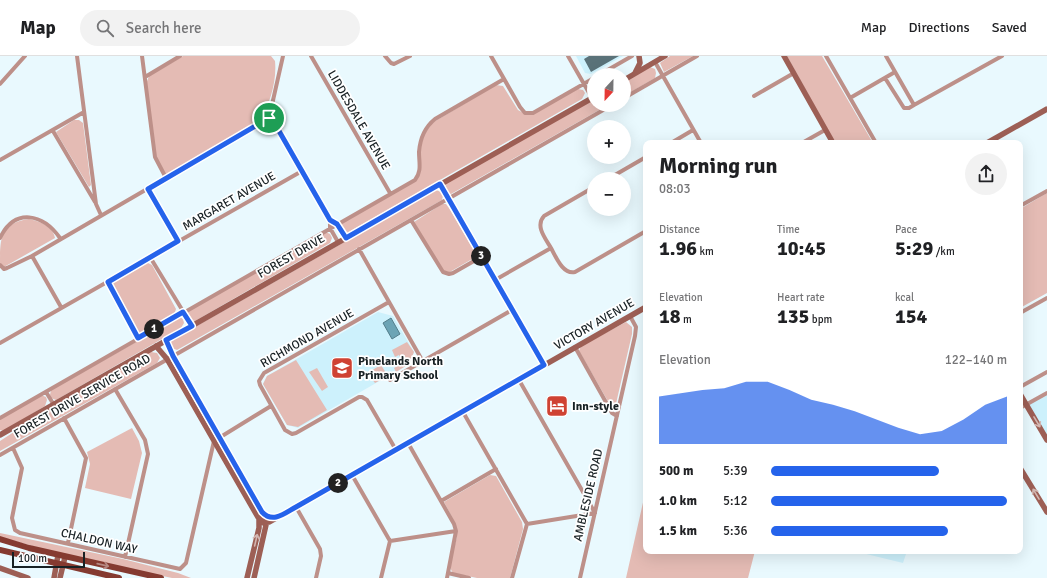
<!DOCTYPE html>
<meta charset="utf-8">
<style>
:root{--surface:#fff;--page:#f2f2f2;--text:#202124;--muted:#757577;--line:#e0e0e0;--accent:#2563eb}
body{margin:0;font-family:Signika,sans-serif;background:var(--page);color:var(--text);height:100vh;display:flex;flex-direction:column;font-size:15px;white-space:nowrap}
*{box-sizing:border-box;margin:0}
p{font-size:13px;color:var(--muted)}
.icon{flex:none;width:22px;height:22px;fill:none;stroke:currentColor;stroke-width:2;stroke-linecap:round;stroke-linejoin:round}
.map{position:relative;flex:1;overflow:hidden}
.drawer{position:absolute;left:643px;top:84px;width:380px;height:414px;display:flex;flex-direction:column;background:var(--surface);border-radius:8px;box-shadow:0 4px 16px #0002}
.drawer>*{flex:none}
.needle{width:26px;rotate:202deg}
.buttons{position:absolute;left:587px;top:12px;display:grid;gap:8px}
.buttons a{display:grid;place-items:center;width:44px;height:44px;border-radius:50%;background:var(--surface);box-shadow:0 4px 16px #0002;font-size:20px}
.scale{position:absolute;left:12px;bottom:10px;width:73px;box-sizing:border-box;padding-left:4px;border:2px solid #182124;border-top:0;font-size:11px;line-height:14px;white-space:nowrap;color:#182124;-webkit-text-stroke:3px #fff;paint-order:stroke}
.pin{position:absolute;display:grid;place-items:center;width:34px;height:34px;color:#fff;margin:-17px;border:2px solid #fff;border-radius:50%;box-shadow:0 1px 4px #0007}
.km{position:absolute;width:20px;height:20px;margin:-10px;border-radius:50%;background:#222;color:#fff;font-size:11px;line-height:20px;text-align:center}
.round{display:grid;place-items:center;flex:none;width:42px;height:42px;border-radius:21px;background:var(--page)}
.summary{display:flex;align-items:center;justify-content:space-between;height:68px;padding:0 16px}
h1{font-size:22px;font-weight:800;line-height:30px}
.figures{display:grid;grid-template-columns:repeat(3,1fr);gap:6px;height:68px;padding:4px 16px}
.figures div{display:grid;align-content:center}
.figures b{font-size:20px;font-weight:800}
.figures small{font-size:11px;font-weight:400}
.figures p{font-size:11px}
.chart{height:112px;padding:8px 16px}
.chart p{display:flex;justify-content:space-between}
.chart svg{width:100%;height:72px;margin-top:4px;fill:var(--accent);opacity:.7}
ul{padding:0 16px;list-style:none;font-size:13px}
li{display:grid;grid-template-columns:64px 48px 1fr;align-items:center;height:30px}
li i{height:10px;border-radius:5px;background:var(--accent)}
header{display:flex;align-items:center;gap:24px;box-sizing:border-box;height:56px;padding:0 20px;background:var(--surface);border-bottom:1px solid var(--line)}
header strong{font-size:19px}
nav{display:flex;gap:22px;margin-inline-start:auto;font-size:14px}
.search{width:280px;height:36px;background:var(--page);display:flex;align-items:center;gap:10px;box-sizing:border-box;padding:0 14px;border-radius:22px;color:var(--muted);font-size:15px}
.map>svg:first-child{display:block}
</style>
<header>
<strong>Map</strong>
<div class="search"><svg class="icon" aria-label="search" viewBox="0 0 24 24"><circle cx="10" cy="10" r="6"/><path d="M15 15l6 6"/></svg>Search here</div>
<nav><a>Map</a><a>Directions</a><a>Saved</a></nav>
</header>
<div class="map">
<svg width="1047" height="522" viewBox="0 0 1047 522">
<rect width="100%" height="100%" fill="#e9f9fe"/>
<path fill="#cdf1fc" d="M576 0H623L591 18 585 17Z
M378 256 393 260 414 296 409 308 298 372 287 369 263 328 267 320Z
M1047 337V384L1026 349Z
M854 495H907L903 507Z"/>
<path fill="#e4bbb4" d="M183 0H271L275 5C277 25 270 49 259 65L168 118H165L156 102 146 28 149 20Z
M670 0H693L664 16 660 7Z
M787 0H822L873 87H835Z
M650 11 655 13 656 17 655 22 624 40V26Z
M496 29 503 30 518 54 527 59 578 33 583 34 585 37 582 43 347 177 344 176 340 170 342 167 417 122 421 83 432 67Z
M594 43V49H608L451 138 447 137 445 133 446 127Z
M74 64H79L83 67 91 129 89 131 56 76Z
M436 134 441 136 443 140 442 144 177 294 172 292 170 287 172 284Z
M1047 137V237L1020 252V153Z
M442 148H446L449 152 476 198 474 202 448 217 442 214 414 166Z
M29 163C39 165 53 170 55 182L4 211 0 208C0 183 0 167 29 163Z
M326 176 330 178 332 182 330 187 195 265 190 264 187 259 189 254Z
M146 206 152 209 176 253 174 259 141 278 136 276 110 229 112 224Z
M180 261 183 263 184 267 181 272 56 344 51 342 50 339 51 334Z
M626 266 632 271V278L615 352 613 354 579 295 581 290Z
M407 286 414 296 409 308 396 316 394 312 403 307 399 299 395 301 392 294Z
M151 296 157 297 160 302 157 307 0 395V385L48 354Z
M296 304 327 354 298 371 287 369 263 328 267 320Z
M381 309 388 320 375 327 367 317Z
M317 312 328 331 322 335 309 316Z
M41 339 46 341 47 344 45 350 4 375 0 374V363Z
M132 372 139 385 142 397 131 443 85 432 90 408 87 396Z
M490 419 496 420 522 466 523 473 510 522H477L453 517C445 507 457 489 457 478 457 468 449 456 444 446Z
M644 442H646V495H755L748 522H626Z
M0 477 123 503 178 517 191 522H172L61 498 0 481Z"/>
<path fill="#6ca4b5" stroke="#537d8a" d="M391 262 400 278 392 283 383 267Z"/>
<path fill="#5a7279" d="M589 0H619L591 16 584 3Z
M555 342 560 348 565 345 568 349 552 359 546 347Z"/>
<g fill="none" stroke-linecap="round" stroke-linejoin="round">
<path stroke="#bd9089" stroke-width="4" d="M77 0 96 148 101 159
M142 0 155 101 166 122
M311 0 390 137
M385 0 391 7 394 8 410 0
M491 0 520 51 525 57H533L594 22
M568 0 592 42
M826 0 876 87
M886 0 914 49 1002 0
M655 6 701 87
M599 19 632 0
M145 21 180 0
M885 22 904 52H909L914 49
M0 28 25 0
M754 40 794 17
M624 42 697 0
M850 42 895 16
M269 62 275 68 330 164V172L338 186
M269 62 283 0
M53 75 95 146
M671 87 693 74
M802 87 825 74
M0 104 84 56
M608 123 646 101
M440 129 544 309
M148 133 178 185
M1020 150 1047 135
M330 164 337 168 345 182
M411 164 443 216 449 218 453 217 481 201
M0 182C15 151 43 158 60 182
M551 192C545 182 535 170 544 160L594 131
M359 193 422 304
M32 200 61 251
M150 201 192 270
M0 209 4 213 7 212 32 200 269 62
M495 224 551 192C556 201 563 219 575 216L646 175
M108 227 138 282
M389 246 264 317 259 325 260 329 285 374 292 378 296 377 359 341H362L367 344 396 394
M1020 257 1047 242
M0 287 302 115
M575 291 612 357 617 360
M390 324 512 254
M519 324 595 457 527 468
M1020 331 1047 316
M115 333 145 384 148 398 125 501
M46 336 54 349
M1020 352 1047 337
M463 356 527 468 512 522
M0 362 415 124C422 115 419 107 419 96 420 83 425 71 435 63L504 23
M64 362 86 402 68 487
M408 387 454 468 456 475 447 522
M13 392 22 412 12 462 15 474 20 477 180 513 186 507 214 385 271 350
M0 399 612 49
M352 419 390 485 381 522
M441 445 496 413
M296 451 320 493 321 500 316 522
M390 485 456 475
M448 517 469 522
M580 522 635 280 636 271 630 260"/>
<path stroke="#9d5f55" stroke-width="5.5" d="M784 0 833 87
M635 17 640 7 639 0
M624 24 665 0
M987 87 1047 53
M166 284 181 315 262 456 266 469 254 522
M156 290 167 303 259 463V472L247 522
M1020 338 1047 384
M0 379 594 41
M1020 412 1047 456
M260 467 269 466 296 451 646 251
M0 512 28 522
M54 522 58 499
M60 522 65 501"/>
<path stroke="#853a30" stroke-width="6" d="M0 483 29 492 161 522
M0 494 119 522"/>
</g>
<defs><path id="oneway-shaft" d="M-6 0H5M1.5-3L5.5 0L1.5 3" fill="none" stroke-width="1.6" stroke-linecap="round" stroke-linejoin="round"/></defs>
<g stroke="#d3b7b2">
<use href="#oneway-shaft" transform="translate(1037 366) rotate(59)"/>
<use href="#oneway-shaft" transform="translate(1036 438) rotate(-121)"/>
<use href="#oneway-shaft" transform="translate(256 484) rotate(-77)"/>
</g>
<use stroke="#b68983" href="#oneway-shaft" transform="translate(103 509) rotate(13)"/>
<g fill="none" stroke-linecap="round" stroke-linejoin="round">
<g stroke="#fff" stroke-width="8">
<path id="route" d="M269 62 275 68 330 164 337 168 346 182 440 128 544 309 296 451C285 457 273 468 262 456L173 300 166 284 192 270 183 256 138 282 108 226 178 185 148 133Z"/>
</g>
<use href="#route" stroke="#2563eb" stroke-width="5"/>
</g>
<defs>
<g id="school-square" transform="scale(1.15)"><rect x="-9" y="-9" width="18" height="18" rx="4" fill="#cf4233" stroke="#fff"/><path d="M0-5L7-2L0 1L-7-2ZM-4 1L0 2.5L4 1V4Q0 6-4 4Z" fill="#fff"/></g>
<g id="hotel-square" transform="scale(1.15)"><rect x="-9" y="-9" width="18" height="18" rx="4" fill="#cf4233" stroke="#fff"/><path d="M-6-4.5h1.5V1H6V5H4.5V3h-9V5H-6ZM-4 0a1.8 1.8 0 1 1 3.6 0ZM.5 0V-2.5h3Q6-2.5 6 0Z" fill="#fff"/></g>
</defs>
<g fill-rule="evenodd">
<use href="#school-square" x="342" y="312"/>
<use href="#hotel-square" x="557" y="350"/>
</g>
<g text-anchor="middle" stroke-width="3.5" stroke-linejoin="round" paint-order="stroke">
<g font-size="12" fill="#182124" stroke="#fff">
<text transform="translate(359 64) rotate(60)" y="4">LIDDESDALE AVENUE</text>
<text transform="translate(229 145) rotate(-30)" y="4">MARGARET AVENUE</text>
<text transform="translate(291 200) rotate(-30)" y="4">FOREST DRIVE</text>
<text transform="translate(594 268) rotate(-30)" y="4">VICTORY AVENUE</text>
<text transform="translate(307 282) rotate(-30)" y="4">RICHMOND AVENUE</text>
<text transform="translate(82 340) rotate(-30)" y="4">FOREST DRIVE SERVICE ROAD</text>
<text transform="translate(588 439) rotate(-77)" y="4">AMBLESIDE ROAD</text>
<text transform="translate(99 485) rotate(13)" y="4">CHALDON WAY</text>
</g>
<g font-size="12" font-weight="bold" fill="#182124" stroke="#fff" text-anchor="start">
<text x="358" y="309">Pinelands North<tspan x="358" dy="14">Primary School</tspan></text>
<text x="572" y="354">Inn-style</text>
</g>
</g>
</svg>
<div class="buttons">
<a><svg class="needle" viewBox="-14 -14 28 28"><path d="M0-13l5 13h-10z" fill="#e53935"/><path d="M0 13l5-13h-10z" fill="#757577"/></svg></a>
<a>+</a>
<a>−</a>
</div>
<div class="scale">100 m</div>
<div class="pin" style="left:269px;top:62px;background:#1e9e55"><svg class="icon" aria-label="arrive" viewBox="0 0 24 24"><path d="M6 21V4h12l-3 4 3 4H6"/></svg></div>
<b class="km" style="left:154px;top:273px">1</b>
<b class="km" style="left:338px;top:427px">2</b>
<b class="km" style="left:481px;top:200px">3</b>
<section class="drawer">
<div class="summary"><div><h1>Morning run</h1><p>08:03</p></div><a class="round"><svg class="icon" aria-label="share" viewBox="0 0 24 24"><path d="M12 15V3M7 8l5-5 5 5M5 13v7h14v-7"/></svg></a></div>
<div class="figures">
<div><p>Distance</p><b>1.96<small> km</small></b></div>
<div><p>Time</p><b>10:45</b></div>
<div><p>Pace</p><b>5:29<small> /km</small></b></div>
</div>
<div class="figures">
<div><p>Elevation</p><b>18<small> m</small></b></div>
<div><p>Heart rate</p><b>135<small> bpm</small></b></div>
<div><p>kcal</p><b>154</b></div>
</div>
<div class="chart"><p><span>Elevation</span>122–140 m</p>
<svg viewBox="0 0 160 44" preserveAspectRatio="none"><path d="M0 44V15L10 13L20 11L30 10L40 6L50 6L60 11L70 17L80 20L90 24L100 29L110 34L120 38L130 36L140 29L150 20L160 15V44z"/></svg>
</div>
<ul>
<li><b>500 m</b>5:39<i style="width:71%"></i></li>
<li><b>1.0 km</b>5:12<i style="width:100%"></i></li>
<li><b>1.5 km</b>5:36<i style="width:75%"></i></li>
</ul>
</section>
</div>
